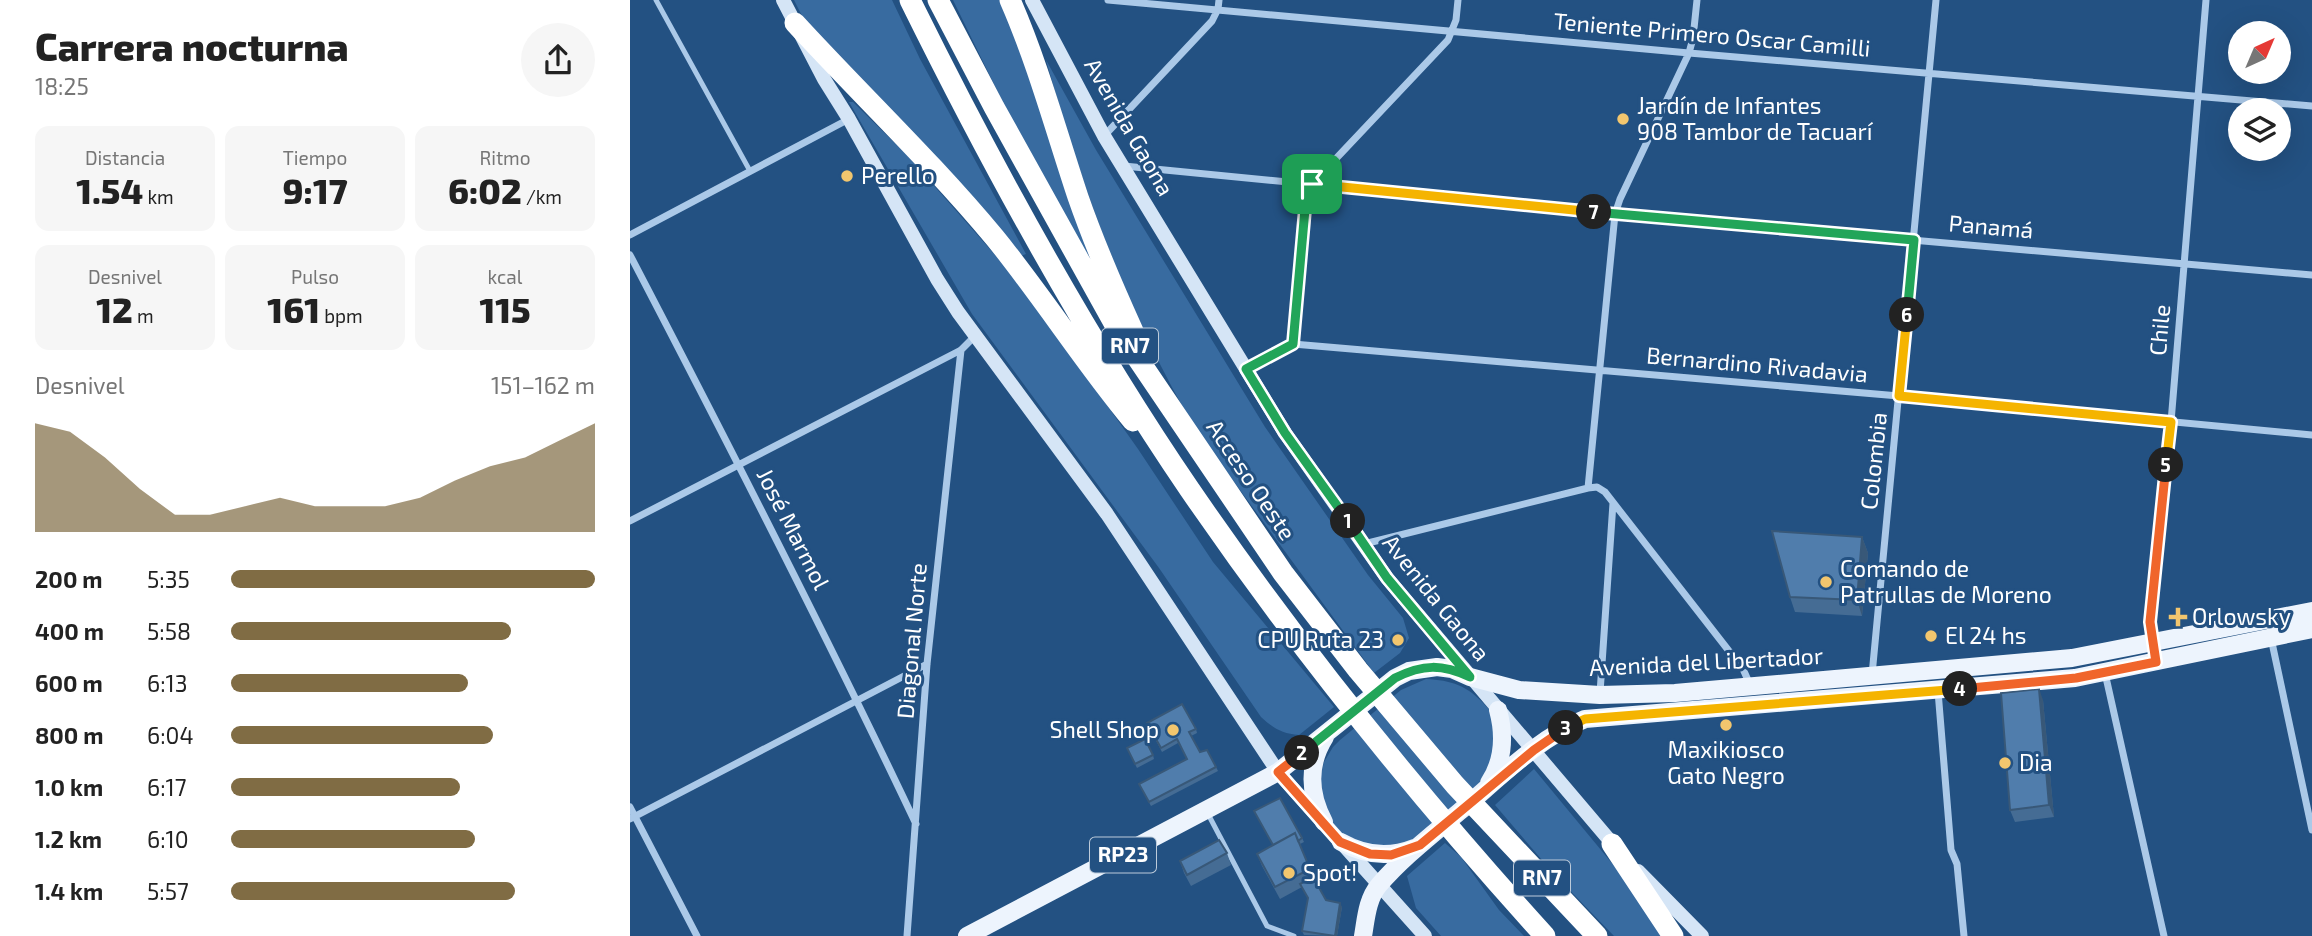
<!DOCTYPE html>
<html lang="es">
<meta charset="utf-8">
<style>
:root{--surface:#fff;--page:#f6f6f6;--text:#222;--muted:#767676;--accent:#806c44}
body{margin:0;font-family:"Exo 2",sans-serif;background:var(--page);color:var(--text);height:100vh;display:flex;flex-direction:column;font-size:26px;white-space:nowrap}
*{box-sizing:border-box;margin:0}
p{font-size:23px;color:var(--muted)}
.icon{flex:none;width:38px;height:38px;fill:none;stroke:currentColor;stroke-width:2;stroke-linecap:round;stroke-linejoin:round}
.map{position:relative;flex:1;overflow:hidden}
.drawer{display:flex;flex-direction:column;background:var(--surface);width:630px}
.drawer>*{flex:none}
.needle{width:46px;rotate:44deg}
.buttons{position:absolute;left:1598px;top:21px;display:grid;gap:14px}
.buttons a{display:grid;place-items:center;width:63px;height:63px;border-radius:50%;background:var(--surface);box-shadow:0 7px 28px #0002;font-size:35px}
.pin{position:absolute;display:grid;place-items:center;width:60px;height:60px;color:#fff;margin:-30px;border-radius:14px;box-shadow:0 4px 10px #0006}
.km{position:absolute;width:35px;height:35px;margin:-18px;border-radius:50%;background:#222;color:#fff;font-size:19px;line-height:35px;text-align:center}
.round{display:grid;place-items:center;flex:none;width:74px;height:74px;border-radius:37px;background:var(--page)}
.summary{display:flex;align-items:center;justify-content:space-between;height:119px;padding:0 35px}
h1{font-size:38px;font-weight:800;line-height:52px}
.metrics{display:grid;grid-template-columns:repeat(3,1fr);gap:10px;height:119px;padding:7px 35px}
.metrics div{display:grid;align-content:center;border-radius:14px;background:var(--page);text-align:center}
.metrics b{font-size:35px;font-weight:800}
.metrics small{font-size:19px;font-weight:400}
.metrics p{font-size:19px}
.chart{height:196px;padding:14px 35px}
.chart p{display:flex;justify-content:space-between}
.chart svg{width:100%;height:126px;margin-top:7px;fill:var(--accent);opacity:.7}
ul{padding:0 35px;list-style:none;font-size:23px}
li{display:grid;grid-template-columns:112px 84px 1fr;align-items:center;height:52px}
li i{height:18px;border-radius:9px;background:var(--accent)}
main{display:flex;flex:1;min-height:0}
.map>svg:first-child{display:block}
</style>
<main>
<section class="drawer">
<div class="summary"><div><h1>Carrera nocturna</h1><p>18:25</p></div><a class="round"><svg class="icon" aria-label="share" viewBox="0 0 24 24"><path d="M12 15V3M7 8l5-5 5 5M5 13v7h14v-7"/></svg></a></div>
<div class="metrics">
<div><p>Distancia</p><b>1.54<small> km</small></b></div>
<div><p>Tiempo</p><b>9:17</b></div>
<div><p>Ritmo</p><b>6:02<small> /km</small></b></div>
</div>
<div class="metrics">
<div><p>Desnivel</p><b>12<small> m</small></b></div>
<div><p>Pulso</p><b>161<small> bpm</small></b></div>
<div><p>kcal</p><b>115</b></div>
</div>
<div class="chart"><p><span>Desnivel</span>151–162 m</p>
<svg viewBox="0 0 160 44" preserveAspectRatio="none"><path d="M0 44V6L10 9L20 18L30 29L40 38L50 38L60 35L70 32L80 35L90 35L100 35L110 32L120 26L130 21L140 18L150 12L160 6V44z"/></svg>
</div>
<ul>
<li><b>200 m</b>5:35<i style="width:100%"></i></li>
<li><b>400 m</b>5:58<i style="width:77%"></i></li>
<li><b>600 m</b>6:13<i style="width:65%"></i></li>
<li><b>800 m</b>6:04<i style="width:72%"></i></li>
<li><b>1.0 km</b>6:17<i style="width:63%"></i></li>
<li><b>1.2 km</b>6:10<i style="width:67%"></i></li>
<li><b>1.4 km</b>5:57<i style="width:78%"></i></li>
</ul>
</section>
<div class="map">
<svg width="1682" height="936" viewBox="0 0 1682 936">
<rect width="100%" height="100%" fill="#235182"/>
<path fill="#386ba0" d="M164 0H262L290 59 396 254 391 256 177 26Z
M323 0H372L462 258 459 260 377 111Z
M416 60 466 150 635 427 738 575 773 618 779 638 770 653 744 673 566 430C498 315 452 188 416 60Z
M219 102H223L277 155 373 264 421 326 508 449 583 562 704 707 669 735C652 734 643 728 631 717L529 568 342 314Z
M796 679C821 680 838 686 855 705 859 709 866 716 867 723 869 732 863 761 861 772L781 845 729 847 701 825 688 787 694 762 703 747 710 740 771 690Z
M904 769 990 873 1034 936H984L924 874 865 805Z
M815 843 831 857 869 910 894 936H811L786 908 777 876Z"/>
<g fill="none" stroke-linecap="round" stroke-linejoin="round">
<path stroke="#abc9e8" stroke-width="5" d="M26 0 120 171
M577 812 637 926 664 936"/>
<path stroke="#abc9e8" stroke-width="7" d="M478 0 1059 53 1682 106
M474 136 582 21 588 9 589 0
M494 166 985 214 1682 275
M0 235 219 119
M0 255C98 443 195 632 286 824
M663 344 676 198 682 184 818 40 826 20 828 0
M617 369 663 344 1269 396 1682 435
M958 488 985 214 990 199 1059 53 1063 38 1067 0
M0 521 331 350 345 336
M734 544 958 488 967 487 975 492 1113 669 1121 687
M1641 638 1682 830
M1526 661 1520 622 1541 422 1576 0
M1475 673 1534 936
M1242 675 1306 0
M1308 691 1321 850 1327 864 1334 936
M970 693 983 503
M0 807 67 936
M0 819 297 664
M277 936 297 664 331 350"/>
<path stroke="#d5e5f6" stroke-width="14" d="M153 0 194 79 219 119 307 279 328 312 477 514 648 772 795 936
M402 0 474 136 655 433 757 578 987 849
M1008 871 1072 936"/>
<path stroke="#edf4fd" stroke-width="18" d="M859 783C874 760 875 736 868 710
M694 822C679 794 678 764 695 737
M711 842C734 855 759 858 784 848
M337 936 633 780 648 772 765 678 779 671 807 667 822 669 840 677 889 690 970 695 1045 693 1442 658 1682 611
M733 936C736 919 737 899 749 885 772 858 802 835 829 812 866 781 909 737 955 719L1445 678 1682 629"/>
<path stroke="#fff" stroke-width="21" d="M280 0C363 168 454 335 560 490 667 646 788 796 915 936
M308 0 364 107 485 325 653 573 728 670 825 785 967 936
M380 0C408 64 426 131 448 197 464 243 483 287 503 331
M165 23C231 95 302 162 365 238 413 297 454 362 503 421
M982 844 1043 936"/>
</g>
<path fill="#456c94" d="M1232 537 1238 553 1232 616 1165 612 1160 597Z
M1413 700 1424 817 1385 822 1380 810Z
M517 723 566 729 567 733 561 736 570 752 586 767 588 771 521 806 509 784 557 759 548 743 532 752Z
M497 748 523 755 524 759 507 768Z
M624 811 672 838 674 842 670 844 683 877 696 900 712 907 707 936 674 935 672 931 678 899 672 887 650 899 632 866 627 854 643 846Z
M597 853 601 865 561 886 554 873 550 861Z"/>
<path fill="#385878" d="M1232 537 1238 553 1232 616 1227 600Z
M1409 689 1413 700 1424 817 1419 805Z
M710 903 712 907 707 936H705Z"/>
<path fill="#507dac" stroke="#385878" stroke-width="2" d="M1142 531 1232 537 1227 600 1160 597Z
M1409 689 1419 805 1380 810 1371 693Z
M552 704 566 729 559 732 570 752 577 750 586 767 519 802 509 784 557 759 547 739 531 748 517 723Z
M515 739 523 755 505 764 497 748Z
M650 798 672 838 668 841 665 833 643 845 624 811Z
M665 833 680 869 645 887 627 854Z
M589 840 597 853 557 875 550 861Z
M683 877 696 900 710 903 705 936 672 931 678 898 670 884Z"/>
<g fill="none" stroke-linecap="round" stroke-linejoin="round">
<g stroke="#fff" stroke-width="14">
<path id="split-1" d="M682 184 676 198 663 344 616 369 655 433 718 521"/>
</g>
<g stroke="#fff" stroke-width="14">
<path id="split-2" d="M672 753 765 678C793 664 812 664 840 677L757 578 718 521"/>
</g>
<g stroke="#fff" stroke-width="14">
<path id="split-3" d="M672 753 648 772 710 842 740 854 761 855 790 845 904 750 936 728"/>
</g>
<g stroke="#fff" stroke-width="14">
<path id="split-4" d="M936 728 955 719 1330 689"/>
</g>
<g stroke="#fff" stroke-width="14">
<path id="split-5" d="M1330 689 1446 678 1526 662 1520 622 1536 465"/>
</g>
<g stroke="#fff" stroke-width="14">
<path id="split-6" d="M1277 315 1269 396 1541 422 1536 465"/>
</g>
<g stroke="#fff" stroke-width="14">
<path id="split-7" d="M964 212 1284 240 1277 315"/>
</g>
<g stroke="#fff" stroke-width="14">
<path id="split-8" d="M682 184 964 212"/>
</g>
<use href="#split-1" stroke="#22a559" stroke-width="9"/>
<use href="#split-2" stroke="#22a559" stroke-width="9"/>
<use href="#split-3" stroke="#f0652b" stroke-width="9"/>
<use href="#split-4" stroke="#f5b400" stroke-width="9"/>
<use href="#split-5" stroke="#f0652b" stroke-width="9"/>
<use href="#split-6" stroke="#f5b400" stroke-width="9"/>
<use href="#split-7" stroke="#22a559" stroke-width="9"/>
<use href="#split-8" stroke="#f5b400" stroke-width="9"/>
</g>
<g fill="#f2c66e" stroke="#235182" stroke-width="2.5">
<circle cx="993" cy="119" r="7"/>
<circle cx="217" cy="176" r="7"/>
<circle cx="1196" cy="582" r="7"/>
<path d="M1544.5 606.5h7v7h7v7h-7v7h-7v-7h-7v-7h7z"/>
<circle cx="1301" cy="636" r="7"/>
<circle cx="768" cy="640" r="7"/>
<circle cx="1096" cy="725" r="7"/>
<circle cx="543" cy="730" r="7"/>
<circle cx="1375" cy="763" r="7"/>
<circle cx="659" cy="873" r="7"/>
</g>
<g text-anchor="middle" stroke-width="6" stroke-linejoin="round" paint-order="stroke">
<g fill="#235182" stroke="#bdcbda" stroke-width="2">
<rect x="472" y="328.5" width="56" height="35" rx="5"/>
<rect x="460" y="837.5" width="66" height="35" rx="5"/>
<rect x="884" y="860.5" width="56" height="35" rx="5"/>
</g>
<g font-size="21" font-weight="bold" fill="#fff">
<text x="500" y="353">RN7</text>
<text x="493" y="862">RP23</text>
<text x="912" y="885">RN7</text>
</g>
<g font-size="23" fill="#fff" stroke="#235182">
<text transform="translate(1082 35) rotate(5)" y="8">Teniente Primero Oscar Camilli</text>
<text transform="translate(499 127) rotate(60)" y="8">Avenida Gaona</text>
<text transform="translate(1361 227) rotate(5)" y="8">Panamá</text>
<text transform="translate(1530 330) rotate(-85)" y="8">Chile</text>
<text transform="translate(1127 365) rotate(5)" y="8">Bernardino Rivadavia</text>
<text transform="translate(1244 461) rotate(-84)" y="8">Colombia</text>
<text transform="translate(621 480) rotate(56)" y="8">Acceso Oeste</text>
<text transform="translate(163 529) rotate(63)" y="8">José Marmol</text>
<text transform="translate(806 598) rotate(51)" y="8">Avenida Gaona</text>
<text transform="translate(282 641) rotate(-85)" y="8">Diagonal Norte</text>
<text transform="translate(1076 662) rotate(-3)" y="8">Avenida del Libertador</text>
</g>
<g font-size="23" fill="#fff" stroke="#235182" text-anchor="start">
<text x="1007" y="114">Jardín de Infantes<tspan x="1007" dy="26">908 Tambor de Tacuarí</tspan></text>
<text x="231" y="184">Perello</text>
<text x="1210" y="577">Comando de<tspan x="1210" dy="26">Patrullas de Moreno</tspan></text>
<text x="1562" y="625">Orlowsky</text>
<text x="1315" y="644">El 24 hs</text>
<text x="754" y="648" text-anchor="end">CPU Ruta 23</text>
<text x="529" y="738" text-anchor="end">Shell Shop</text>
<text x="1096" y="758" text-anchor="middle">Maxikiosco<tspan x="1096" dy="26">Gato Negro</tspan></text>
<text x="1389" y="771">Dia</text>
<text x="673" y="881">Spot!</text>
</g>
</g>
</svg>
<div class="buttons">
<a><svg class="needle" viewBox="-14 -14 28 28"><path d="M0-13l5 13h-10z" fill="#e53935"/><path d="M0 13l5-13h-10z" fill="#767676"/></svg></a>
<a><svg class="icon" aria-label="layers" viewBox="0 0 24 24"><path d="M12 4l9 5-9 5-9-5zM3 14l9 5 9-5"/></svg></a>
</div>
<div class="pin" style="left:682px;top:184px;background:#1e9e55"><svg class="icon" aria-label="arrive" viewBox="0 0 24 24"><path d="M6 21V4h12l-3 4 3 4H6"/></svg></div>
<b class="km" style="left:718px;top:521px">1</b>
<b class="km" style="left:672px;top:753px">2</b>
<b class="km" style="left:936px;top:728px">3</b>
<b class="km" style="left:1330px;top:689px">4</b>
<b class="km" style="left:1536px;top:465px">5</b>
<b class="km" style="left:1277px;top:315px">6</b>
<b class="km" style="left:964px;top:212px">7</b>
</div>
</main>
